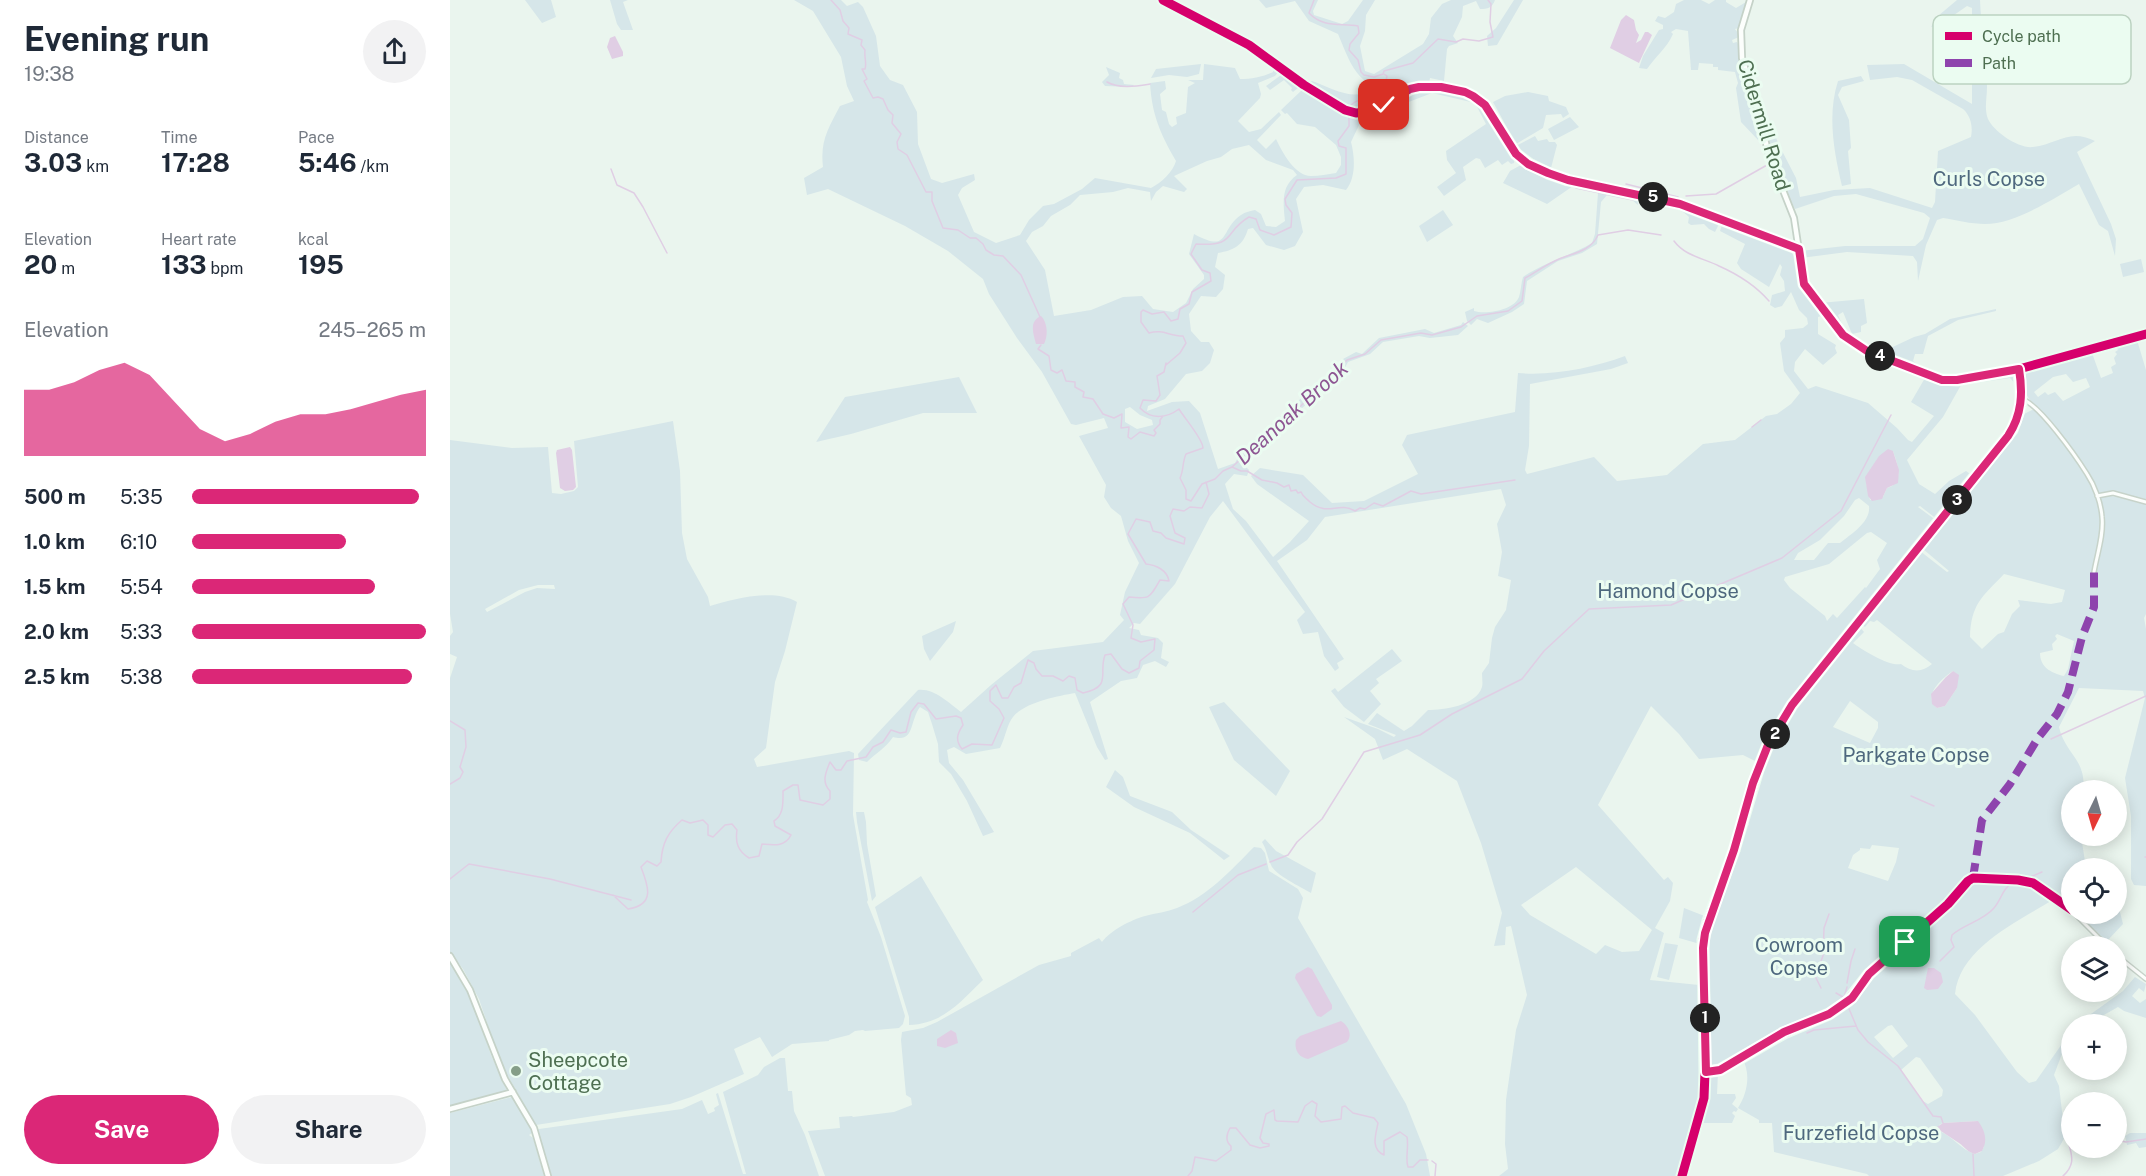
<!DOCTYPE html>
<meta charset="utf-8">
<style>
:root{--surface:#fff;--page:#f2f2f3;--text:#1f2937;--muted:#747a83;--accent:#db2777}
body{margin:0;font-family:"Public Sans",sans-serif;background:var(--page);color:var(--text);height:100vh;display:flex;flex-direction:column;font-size:22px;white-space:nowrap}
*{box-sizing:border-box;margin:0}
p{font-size:20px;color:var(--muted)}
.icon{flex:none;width:33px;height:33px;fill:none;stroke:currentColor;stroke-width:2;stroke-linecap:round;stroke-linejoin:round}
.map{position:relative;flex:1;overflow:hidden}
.details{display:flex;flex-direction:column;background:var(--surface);width:450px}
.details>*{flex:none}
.needle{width:39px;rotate:185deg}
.tools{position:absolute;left:1611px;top:780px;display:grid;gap:12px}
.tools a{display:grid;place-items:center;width:66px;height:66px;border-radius:50%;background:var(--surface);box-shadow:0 3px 15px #0003;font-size:30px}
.pin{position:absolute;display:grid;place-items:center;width:51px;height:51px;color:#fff;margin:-26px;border-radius:12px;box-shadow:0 3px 9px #0006}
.km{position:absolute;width:30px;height:30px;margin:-15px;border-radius:50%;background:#222;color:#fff;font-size:16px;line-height:30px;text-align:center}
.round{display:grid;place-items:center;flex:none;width:63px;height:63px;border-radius:32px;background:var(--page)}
.summary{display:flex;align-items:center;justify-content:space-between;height:102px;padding:0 24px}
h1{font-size:33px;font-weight:700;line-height:45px}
.figures{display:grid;grid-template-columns:repeat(3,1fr);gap:9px;height:102px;padding:6px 24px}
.figures div{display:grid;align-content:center}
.figures b{font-size:26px;font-weight:700}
.figures small{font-size:16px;font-weight:400}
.figures p{font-size:16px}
.chart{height:168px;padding:12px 24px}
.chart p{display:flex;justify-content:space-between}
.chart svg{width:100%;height:108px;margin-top:6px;fill:var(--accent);opacity:.7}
.primary-button{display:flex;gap:12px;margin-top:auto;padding:12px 24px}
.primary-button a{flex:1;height:69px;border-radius:36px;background:var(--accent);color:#fff;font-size:24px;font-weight:700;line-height:69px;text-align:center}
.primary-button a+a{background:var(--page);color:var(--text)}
ul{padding:0 24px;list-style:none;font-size:20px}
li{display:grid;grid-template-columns:96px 72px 1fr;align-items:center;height:45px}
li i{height:15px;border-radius:8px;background:var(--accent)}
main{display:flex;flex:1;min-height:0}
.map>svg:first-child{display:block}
</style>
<main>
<section class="details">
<div class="summary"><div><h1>Evening run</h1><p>19:38</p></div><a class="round"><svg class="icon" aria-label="share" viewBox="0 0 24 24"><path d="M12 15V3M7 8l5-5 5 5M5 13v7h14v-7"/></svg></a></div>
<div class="figures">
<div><p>Distance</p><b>3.03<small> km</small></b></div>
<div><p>Time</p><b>17:28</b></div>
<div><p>Pace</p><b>5:46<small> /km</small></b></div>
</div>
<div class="figures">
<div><p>Elevation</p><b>20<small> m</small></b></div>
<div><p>Heart rate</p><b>133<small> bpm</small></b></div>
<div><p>kcal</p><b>195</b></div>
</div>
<div class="chart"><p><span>Elevation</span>245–265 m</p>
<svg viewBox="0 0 160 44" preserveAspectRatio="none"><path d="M0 44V17L10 17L20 14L30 9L40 6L50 11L60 22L70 33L80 38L90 35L100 30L110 27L120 27L130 25L140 22L150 19L160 17V44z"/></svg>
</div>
<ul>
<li><b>500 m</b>5:35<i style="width:97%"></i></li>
<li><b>1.0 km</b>6:10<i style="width:66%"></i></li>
<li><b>1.5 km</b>5:54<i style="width:78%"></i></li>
<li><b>2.0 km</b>5:33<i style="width:100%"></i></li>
<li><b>2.5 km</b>5:38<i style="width:94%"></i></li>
</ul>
<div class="primary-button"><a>Save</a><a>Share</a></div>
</section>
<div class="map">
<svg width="1696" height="1176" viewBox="0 0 1696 1176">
<rect width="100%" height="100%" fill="#eaf5ee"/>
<path fill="#d6e6e9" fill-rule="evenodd" d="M75 0H101L106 17 92 23Z
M160 0H178L173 2 183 30H171L167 24Z
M344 0H391L397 6 408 2 413 7 426 36 430 66 440 80 453 85 467 112 468 144 481 179 492 183 524 174 525 180 512 188 508 195 524 232 546 243 570 235 579 220 593 206 604 204 632 189 645 178 701 188C711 183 723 172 726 161 710 133 702 115 700 83L715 81 716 89 710 94 712 110 716 112 719 124 722 127 727 124 726 117 736 113 738 87 745 83 738 80H753L754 64 785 68 790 79C801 79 813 77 823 72L824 67 829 71 825 76 808 83 811 94 810 98 788 121 799 132 811 129 829 112 831 115 807 140 816 149 826 139C832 152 845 176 861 176 869 176 878 174 886 173L891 165V157L886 145 865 127 847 124 837 113 835 114 831 110 853 89C873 94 887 116 910 117 928 117 941 105 956 98 975 87 1014 86 1030 104 1037 112 1042 122 1047 131L1046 134 1049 135 1065 157 1064 163 1061 164 1058 161 1052 165 1048 160 1035 168 1030 159 1026 158 1013 167 1016 180 994 196 987 187 1006 173 997 160 996 151 1036 124 1025 103 982 93 956 103 929 119 910 123 901 142C905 157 906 178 896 190L873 185 854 187 846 199 853 232 845 246 834 250 816 245 803 228 798 229C793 246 784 250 768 253L765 267 775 275 773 289 766 297 751 296 739 314 741 331 751 342H759L764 350 760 363 752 371 736 374 715 399 698 406 697 411 722 402 739 401 750 413 768 469 785 463 791 452 849 400 873 382 893 359 906 352 912 354 929 338 975 329 984 333 1011 325 1013 322 1018 326 1008 335 980 338 969 336 933 342 920 354 898 362C893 372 888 374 881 381 874 389 872 394 862 399L799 457 795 466 799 470 797 476 784 474 775 484 783 509 796 521 823 557 840 542 859 521 807 484 801 476 810 468 853 475 882 503 914 501 968 474 952 445 957 435 1065 412 1068 373C1102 376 1143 368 1175 356L1178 363 1161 369 1080 384 1079 446 1075 470 1077 474 1144 457 1167 481 1217 475 1253 444 1285 440 1316 416 1327 414 1341 404 1350 393 1334 371 1330 343 1335 337V330L1353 328 1358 324 1357 318 1349 310 1341 292 1332 306 1325 308 1320 305 1322 295 1335 291 1334 281 1330 275 1332 267 1330 264 1319 287 1291 269 1287 263 1295 244 1270 231 1272 225 1274 223 1338 248 1344 256 1348 279 1371 316 1368 317V334L1386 345 1385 348 1387 353 1373 365 1355 349 1345 362 1344 371 1358 389 1366 386 1418 403 1447 428 1458 440 1462 442 1484 416 1461 402 1475 378C1504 389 1533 379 1562 374L1567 376V386L1560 378 1511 385 1493 417 1457 460 1469 484 1485 494 1499 481 1516 471 1523 476 1488 520 1470 506 1468 507 1487 521 1463 547V550L1349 692 1328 721 1309 763 1293 755 1249 759 1229 734 1201 706 1148 805 1214 880 1218 877 1223 883 1220 901 1205 928 1214 933 1200 980 1249 985 1250 1097 1245 1122 1227 1176H1049L1058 1169 1055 1144 1056 1100 1066 1030 1077 995 1061 926 1056 927 1055 945 1044 946 1052 913 1031 843 1007 781 957 749 933 760 925 739 894 717 928 729 944 737 946 735 918 724 927 713 954 731 962 726 978 710C993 710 1026 706 1032 687 1033 683 1032 678 1032 673L1039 663 1042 638 1045 627 1056 610 1061 580 1048 576 1052 552 1047 524 1056 505 1051 489 875 517 857 540 827 561 894 659 887 663 889 668 885 671 874 656 868 632 853 634 847 620 855 612 773 501 760 517 725 584 690 624 684 623 679 628 689 630 691 635 708 638 713 643 711 658 719 662 716 667 705 661 693 665 687 678 671 681 640 702 658 759 655 760 647 747 625 693C608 696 575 702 563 717 557 724 555 739 550 748L516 754 504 747 497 750 499 763 513 780 544 832 533 836 517 801 501 774 489 762 488 744 482 724 478 712 470 707C459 722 465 743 443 737 436 748 426 753 417 762L409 760 408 754 468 690C484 688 499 703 511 712L541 685 583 651 653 642 674 620 670 615 675 592 689 563 678 541 671 516 661 508 654 497 656 485 629 436 658 428 654 418 626 425 621 424 592 372 567 338 539 294 533 279 498 251 455 226 378 189 357 195 354 178 373 167C370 141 378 129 390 106L404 101 397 86 391 57 363 11ZM799 145 816 160 843 170 847 175C831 186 833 202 835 221L826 227 816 226 811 214 805 210C801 211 795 212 791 215 769 230 781 254 744 234L739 254 754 275V279L743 289 736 303 723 312 703 309 692 296 673 297 641 310 604 316 595 270 576 241 582 232 593 226 601 216 620 205 630 195 663 192 678 188 700 192 701 201 706 192 713 186 734 192 737 189 724 176 757 161 771 157 782 149ZM680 407 690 415 702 420 703 425 687 429 675 422V409ZM1443 451C1448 465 1454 483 1437 488L1433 497 1420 500 1416 482ZM1409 498 1419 506C1421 522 1401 534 1390 543H1378L1364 560H1344L1348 553 1370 540 1394 516 1405 500ZM1421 532 1437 543 1427 560 1430 569 1416 588 1415 587 1387 618 1383 614 1377 621 1375 616 1340 588 1334 580 1335 577 1379 564 1417 533ZM1126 867 1202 930 1189 951 1172 952 1155 945 1146 954 1080 915 1071 905Z
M809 0H868L863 11 864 15 892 24 898 21 913 0H925L916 15 915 31 910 46 915 71 924 74 973 44 979 34 981 18 992 4 1001 0H1045C1042 8 1038 9 1030 9L1026 1 1013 6 1012 17 1003 36 1008 43 999 46 997 49 994 81 980 78 979 83C968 83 957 88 948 94 941 98 934 104 927 107 901 118 878 98 857 84L862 81C880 87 905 103 921 89L920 84C902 74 896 52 888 34L859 21 845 1 816 8Z
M1064 0H1073L1047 45 1038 46 1037 36 1046 28Z
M1234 0H1251L1259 4 1265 0H1276V2L1286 8 1296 2 1289 28 1285 29 1288 33 1289 37 1282 40 1283 43 1287 42 1288 44C1290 75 1307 109 1312 141H1309L1291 122 1286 88 1288 83 1285 72 1268 70V67H1263V64L1249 63 1248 70H1241L1238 31 1226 29 1221 32 1223 34C1217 48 1205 57 1197 69L1189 68 1193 56 1209 30 1213 29V25L1205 21 1208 16 1215 18 1224 12 1226 4Z
M1507 0H1530C1531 29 1537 58 1537 87 1537 98 1534 109 1538 119 1544 132 1569 149 1583 147 1608 144 1619 128 1645 141L1627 152 1661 224 1666 239 1665 256 1658 231 1649 225 1629 184C1603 199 1565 224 1535 224 1521 224 1506 220 1493 218L1487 220 1476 245 1468 281 1467 262 1463 256 1397 252 1351 258 1350 251 1395 246H1465L1473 239 1480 218 1474 213 1406 194 1384 196 1345 209 1338 195 1332 196 1321 167 1325 165 1309 109 1312 106 1330 147 1346 178 1350 197 1384 190 1420 188 1482 208 1485 202 1488 151 1521 137C1523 127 1521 116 1513 109L1462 80 1447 77 1420 80 1417 65 1454 64 1522 104V8L1517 6 1494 22 1481 27 1488 16Z
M751 64 749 74 737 77 719 75 701 78 706 69Z
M656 67 670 73 669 78 673 80 674 84 684 85 682 87 655 86 652 82 659 75Z
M834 73 849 84 848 88 843 92 841 90 842 88 834 80 820 90 816 86Z
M1411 76 1414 81 1392 87 1388 95 1399 120 1401 148 1398 151 1401 184 1392 186C1384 152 1377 115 1388 81Z
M1078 92 1098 96 1099 101 1116 107 1119 114 1113 118 1111 114 1096 115 1093 128 1066 144 1043 102 1055 96Z
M1120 117 1129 127 1104 140 1098 129Z
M1085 136 1088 141 1097 139 1099 142H1105L1107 145 1101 168 1079 157 1066 146Z
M1071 165 1089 174 1123 186 1097 204 1053 183 1060 171Z
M1136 187 1187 197 1188 205 1182 200 1157 195 1151 202 1147 244 1132 253 1108 261 1077 281 1074 304 1062 312 1038 323 1027 319 1021 325 1017 321 1015 312 1024 308V311C1036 315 1064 310 1069 297 1071 291 1071 283 1073 277 1095 262 1120 256 1142 243L1145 234 1148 193 1135 189Z
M1193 199 1222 205 1267 222 1268 226 1265 232 1259 229 1254 224 1241 225 1238 223 1239 217C1227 204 1208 207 1192 204Z
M993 210 1003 225 977 242 969 226Z
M1691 259 1694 272 1673 277 1670 264Z
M1414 299 1417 323 1411 326V332L1402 334 1393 312 1388 315 1392 324 1390 326 1370 303Z
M1546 309V311L1508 320 1478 336 1473 354H1465L1463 361 1467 364 1466 368 1430 353 1464 337 1475 334 1500 319Z
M1687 340 1696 370V500C1681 499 1670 488 1654 493L1655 496C1670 495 1681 503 1696 503V614L1694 618 1696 629V886L1684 885 1681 879V816L1675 778 1695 698 1693 691 1629 688 1609 727C1615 754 1637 760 1633 790H1622V836H1631L1636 868H1622L1621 908 1592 885 1574 877 1525 875 1515 881 1496 903 1436 956H1433C1431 963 1422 969 1416 970 1412 989 1393 1000 1380 1010L1333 1031 1269 1068 1260 1071 1258 1069V1053L1256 940 1259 925H1263L1264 922 1261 919 1265 907 1270 905 1267 902 1272 889 1276 890 1277 887 1274 885 1276 879H1280L1281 876 1278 874 1281 866 1286 864 1282 861 1285 853H1289L1291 851 1287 848 1293 825 1298 826 1299 824 1294 820 1299 803 1303 802 1304 800 1300 798 1320 748H1323L1324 745 1322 743C1345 701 1379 664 1409 626L1414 632 1403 643C1412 650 1440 667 1451 664 1461 672 1472 673 1482 664L1427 620 1424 622 1420 621 1415 627 1411 624 1444 582 1447 583V578L1470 551 1497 572 1499 571 1473 549 1556 442 1572 415 1586 408C1578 397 1563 380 1579 370L1642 353 1651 378 1663 373 1661 367 1666 364 1664 358 1667 354 1665 352 1668 350 1666 346ZM1616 374 1623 382 1636 378 1640 387 1613 401 1605 392 1598 395 1595 392 1588 397 1584 392 1603 377ZM1554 574 1615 590 1612 602 1601 604 1568 600 1570 606 1562 614 1554 632 1548 634 1532 649 1520 637C1521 604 1532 597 1554 574ZM1607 634 1624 641 1618 669 1614 676C1601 673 1590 667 1590 653L1603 650 1602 644 1607 639 1605 636ZM1503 671 1507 688 1495 706 1487 708C1472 696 1492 678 1503 671ZM1400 701 1428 722V728L1420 743 1383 727ZM1422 845 1449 848 1446 862 1438 881 1398 868 1403 855 1410 850V848L1420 849Z
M509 377 527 413H473L401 434 366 442 395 397Z
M223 421 230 471 232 533 237 559 258 597 260 606C285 599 323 588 347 602L335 651 325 682 316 748 304 759 307 767 399 751 404 753 403 815 418 900 417 902 431 937 455 1016 453 1024 449 1028 415 1031 413 1030 405 1031 399 1035 379 1040V1041L342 1044 322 1057 310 1037 284 1049 294 1074 241 1097 220 1104 86 1125 51 1064 29 999 13 969 0 952V678L7 657 0 654V636L3 632 0 614V440L62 448 98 447 102 493 111 494 124 491 128 487 124 441ZM88 585H104L105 589 87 588 75 592 37 612 35 609 69 590Z
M506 621 503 632 480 661 474 649 472 636Z
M942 649 952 661 926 679 929 683 920 691 931 704 914 722 894 707 881 691 885 688 888 692Z
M774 702 840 771 826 796 784 760 759 707Z
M665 770 673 777 680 796 722 812 741 830 780 856 774 860 740 833 684 807 656 787Z
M414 812 416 822 417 844 426 896 422 901 407 822 406 812Z
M815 839 826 851 866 873 861 893C851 887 825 875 821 865 817 856 817 850 812 842Z
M804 847 811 848 815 853 819 871 848 889 853 898 848 918 956 1104 976 1154 980 1176H375L358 1131 390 1128 389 1117 402 1116 403 1117 444 1112 462 1105 461 1098 456 1095 451 1040 452 1032 473 1028 487 1022 589 965 621 956V953L649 938 652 942C661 930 681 920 695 916 706 913 717 912 727 908 758 896 781 870 804 847Z
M471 876 533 980C510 1002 493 1024 459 1025V1017L425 907Z
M1524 880 1577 883 1589 887 1604 899C1568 922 1510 947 1505 994L1525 1015 1567 1072 1579 1083 1586 1081 1621 1031V1041L1613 1051 1604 1075 1609 1086 1615 1137 1608 1149 1589 1161 1553 1176H1419L1417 1174 1324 1152 1322 1123H1309V1120L1288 1108C1297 1094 1301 1075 1293 1060L1321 1042 1351 1026 1372 1020 1399 1003 1407 995 1421 974 1498 906 1519 882ZM1442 1025 1458 1046 1443 1058 1424 1037 1438 1026ZM1466 1057 1470 1058 1493 1090 1492 1096 1478 1104 1471 1100 1451 1070ZM1528 1121 1534 1147 1531 1152 1525 1154C1511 1150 1503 1136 1489 1131V1125L1493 1123Z
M1667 900 1673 924 1657 941 1636 922 1633 914H1666Z
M1234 908 1257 917 1250 944 1229 938Z
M1215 943 1228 945 1219 980 1207 977Z
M0 962 20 994 41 1055 57 1091 0 1106Z
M1685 977 1696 984 1694 992 1689 988 1682 996 1690 1003 1696 999V1018L1674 1011 1668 1007 1638 1024H1627L1673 991Z
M330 1058H335L338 1091H342L344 1111 355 1135 369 1176H100L87 1130 89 1129 232 1109 252 1100 258 1114 265 1111 264 1108 269 1105 266 1094 268 1093 293 1174H296L273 1092 308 1075 314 1067Z
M1268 1073 1267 1094H1285L1286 1098 1282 1104 1288 1109 1286 1112 1284 1111 1282 1113 1285 1116 1282 1123H1251L1257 1077 1259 1075Z
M62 1097 80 1127 82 1133 79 1135 83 1138 94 1176H0V1113Z
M1680 1133H1696V1147L1689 1148 1686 1143 1677 1145 1675 1136Z"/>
<path fill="#e0cee4" d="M1176 15 1184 20 1186 30 1189 35 1186 43 1191 40 1195 32H1198L1202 35 1189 63 1160 48 1171 20Z
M165 36 173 52V56L162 59 157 47 160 38Z
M591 316C598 323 598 336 594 344H586C583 333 579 321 591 316Z
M120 447 122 450 126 487 123 490 115 491 110 488 106 453 107 450Z
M1438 449 1443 451 1449 470 1448 483 1437 488 1432 499 1422 501 1418 496 1415 477 1429 456Z
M1503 671 1509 675 1507 688 1495 706 1487 708 1482 704 1481 694 1496 677Z
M858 967 862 969 882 1005V1009L871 1017 867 1016 845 978 846 974Z
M1478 968H1484L1491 973 1493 982 1488 989 1477 990 1474 988Z
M891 1021C898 1025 903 1035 897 1042L858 1059C848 1057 844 1049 846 1040L850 1036Z
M501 1030 506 1033 508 1043 495 1048 487 1046V1039Z
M1528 1121C1535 1130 1538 1141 1532 1151L1525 1154C1517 1152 1515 1147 1509 1143 1501 1138 1495 1133 1487 1129V1127L1493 1123Z"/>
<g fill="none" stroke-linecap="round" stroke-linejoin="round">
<path stroke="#e0cee4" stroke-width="1.5" d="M381 0 390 10 393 21 399 28 398 34 412 40 411 45 415 50C414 57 417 63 415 69H412L417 79 414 81 423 98 428 97 433 99 438 110 443 115 442 123 451 134 447 142 448 149 457 155 476 192H482V201L493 228 508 230 520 238H526L533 244 536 250 544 255 553 256 571 275 590 317
M864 0 859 13C873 28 890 23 908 26L909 33 900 44 899 50 908 60 911 72 914 75 924 77 933 74 934 71 963 63 988 39 1006 42 1013 39 1029 41 1043 37 1040 22 1041 4 1038 0
M780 30 804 44 854 80
M657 82C669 89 687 86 700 84
M858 82 884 100 898 107
M900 106C907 99 910 101 919 98 927 96 936 84 937 76L934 74
M899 107V126L888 141 889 146 896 148V174L886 178 847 180 835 199 836 205 842 213 841 227 824 235 810 230 806 219 799 217C773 232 787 247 746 244L741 254 752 270 760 273 761 281 742 292 739 304 730 309 728 319 721 321 714 312 702 314 693 310 691 312V322L699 333C713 329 719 336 733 336L736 343 730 353 716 365V363L714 372 707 376 710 395 706 401 693 400 690 408C701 420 717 418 729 409 735 419 753 439 753 448L736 454C732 463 734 470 730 478L736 490V499L741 501 752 484 765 479 773 471 782 467 873 386 897 360 915 354 931 340 971 333 982 335 1011 327 1027 316 1058 311 1072 301 1075 278C1086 272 1097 264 1109 259 1124 253 1141 251 1148 235L1178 230 1211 235
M161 169 167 185 184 193 193 207 217 253
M1176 184 1228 197
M1126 188 1183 200
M1236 196 1266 194 1317 165
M1224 241C1235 256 1253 258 1269 266 1287 274 1306 286 1319 301
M591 345 588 349 599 356 601 370 607 373 612 370 616 381 625 382V387L634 392 633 397 643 399 653 414 664 418 672 414 671 428 679 427 678 437 681 439 690 432 704 436 706 433 704 430 710 424V420L713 416
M1302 427 1311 420
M782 467 791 471H797L812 480 827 483 834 487 839 485 841 491 846 490 848 493 851 492C853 497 856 498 860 502 878 517 888 501 905 511L910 508 915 509 924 503 933 506 961 491 971 494 1065 480
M0 721 15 730 16 747 10 767 13 772 10 778 0 784
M1601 739 1696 696
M1461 796 1484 806
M1695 857H1696
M820 862 838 855 847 842 872 819 914 752 970 735 1002 714 1072 679 1094 651 1139 609 1221 605 1332 558 1391 511 1441 415
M1578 878 1592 872
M0 879 19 864 100 879 181 900
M163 895 178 909C206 905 198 885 191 867L197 861 207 866 211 862C212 843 218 832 232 820L240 823 253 820 258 825V835L263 837 275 825 282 824 287 830C285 843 288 851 299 858L309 856 312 844C324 845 335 847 341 835L325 826 324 821C334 815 333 802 333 791L343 785H348L350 800 373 805 380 799V791C371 782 376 772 380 762L386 770H391L397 761 416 757 423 747 433 742 441 730 450 733 456 732 461 712 468 703 474 704 486 719 506 716 511 718 513 725C507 734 505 740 512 749L522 744 542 745 554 718 549 709 540 701V691L546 685 552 698H558L564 687 571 683 578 660 584 663 586 669 592 676H603L613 681 619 676 625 678 627 690 633 693C663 686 648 674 655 655L661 654 672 669 679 673 689 668 690 661 704 650 705 639 691 642 681 638 683 625 673 604 679 597C700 599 699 599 710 580L719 581C717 570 706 565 696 564L678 534 686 519 700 522 703 531 711 533 716 538 734 544 735 538 725 533 720 516 723 509 734 511 740 507 752 508 759 494 756 482
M743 912 788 875 816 864
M1490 961 1504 947 1501 940 1502 935C1514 924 1533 921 1544 908 1552 899 1552 888 1564 882
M1397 983 1401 961 1405 949
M1397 987 1394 997 1408 1030 1418 1042 1448 1066 1483 1116 1491 1117 1493 1123
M1371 988 1365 976 1373 956 1374 928 1379 914
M1386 993 1393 997
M1357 1033 1364 1030 1406 1026
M1666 1140 1676 1142 1696 1139
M1523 1154 1524 1176
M982 1161 986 1164 985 1176
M738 1176 742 1171 745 1157 766 1161 781 1150V1146C775 1141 776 1135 780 1128H786L800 1145 810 1148 819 1146V1144L813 1143 810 1138 816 1114 824 1110 825 1120 827 1121 848 1122 855 1106 862 1101 867 1104 865 1116 871 1122 891 1119 892 1107 895 1106 903 1113 924 1118 928 1123C926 1134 920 1149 934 1155V1141L950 1132 957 1137C959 1147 955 1159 958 1167H963L970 1160H978
M1613 1176C1624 1166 1623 1158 1619 1145L1622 1142"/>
<g stroke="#c7d3ca" stroke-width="6">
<path id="street" d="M1571 399C1588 402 1627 458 1637 474 1645 486 1651 503 1652 517 1654 535 1647 554 1644 572
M1647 496 1663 493 1696 502
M1625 914 1657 946
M1666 955 1696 979
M1255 1072 1270 1070 1334 1033 1379 1014 1398 1001 1419 974 1498 904 1518 881 1523 878 1568 880 1583 883 1622 910"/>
</g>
<g stroke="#c5d2c8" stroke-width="8">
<path id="secondary" d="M713 0 799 45 854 85 895 110 906 113 920 112 960 89 969 87H991L1015 92 1023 96 1035 105 1066 154 1079 164 1098 173 1118 180 1230 204 1349 249
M1300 0 1291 30 1292 58 1305 100 1319 155 1344 218 1354 284 1384 326 1400 341 1417 351 1480 376 1500 380 1569 369 1696 334
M0 956 20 990 55 1079 84 1128 98 1176
M0 1109 63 1092
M1232 1176 1254 1098 1255 1072 1253 940 1258 921 1284 850 1308 770 1318 745 1342 705 1562 430 1571 405 1569 369"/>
</g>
<use href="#street" stroke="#fcfefc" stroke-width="3"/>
<use href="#secondary" stroke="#fcfefc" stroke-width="4.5"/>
<path stroke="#8e44ad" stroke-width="8" stroke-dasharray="15 8" stroke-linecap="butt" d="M1523 878 1532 820 1560 784 1588 738 1607 714 1618 692 1632 637 1644 607V572"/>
<g stroke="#ebfcf1" stroke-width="13">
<path id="cycleway" d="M713 0 799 45 854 85 895 110 906 113 920 112 960 89 969 87H991L1015 92 1023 96 1035 105 1066 154 1079 164 1098 173 1118 180 1230 204 1349 249 1354 284 1393 335 1417 351 1490 379 1507 380 1569 369 1696 334
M1255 1072 1270 1070 1334 1033 1379 1014 1398 1001 1419 974 1498 904 1518 881 1523 878 1568 880 1583 883 1622 910
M1232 1176 1254 1098 1255 1072 1253 940 1258 921 1284 850 1308 770 1318 745 1342 705 1562 430 1571 405 1569 369"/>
</g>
<use href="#cycleway" stroke="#d6006c" stroke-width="9"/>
</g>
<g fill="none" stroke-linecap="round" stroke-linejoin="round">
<g stroke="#fff" stroke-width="12">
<path id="route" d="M934 105 960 89 969 87H991L1015 92 1023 96 1035 105 1066 154 1078 164 1098 173 1118 180 1230 204 1349 249 1354 284 1393 335 1417 351 1492 380H1507L1569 369C1573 393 1572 415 1558 436L1342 705 1318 745 1303 783 1284 850 1255 933 1253 948 1256 1072 1270 1070 1334 1032 1379 1014 1402 998 1419 974 1455 942"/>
</g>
<use href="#route" stroke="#db2777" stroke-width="8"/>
</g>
<circle fill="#859e88" stroke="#ebfcf1" stroke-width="2" cx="66" cy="1071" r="6"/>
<g text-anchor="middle" stroke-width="6" stroke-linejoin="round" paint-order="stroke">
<g font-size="20" fill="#4e6f51" stroke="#ebfcf1">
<text transform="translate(1314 125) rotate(73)" y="7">Cidermill Road</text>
</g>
<g font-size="20" fill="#4e687e" stroke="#ebfcf1">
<text x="1539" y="186">Curls Copse</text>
<text x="1218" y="598">Hamond Copse</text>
<text x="1466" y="762">Parkgate Copse</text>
<text x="1349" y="952">Cowroom<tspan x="1349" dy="23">Copse</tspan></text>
<text x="1411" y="1140">Furzefield Copse</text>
</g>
<g font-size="20" fill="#4e6f51" stroke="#ebfcf1" text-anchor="start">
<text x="78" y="1067">Sheepcote<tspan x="78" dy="23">Cottage</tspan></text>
</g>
<g font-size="21" font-style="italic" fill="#8d5592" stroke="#ebfcf1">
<text transform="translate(842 413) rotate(-42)" y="7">Deanoak Brook</text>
</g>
</g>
<rect x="1483" y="15" width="198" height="69" rx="9" fill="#ebfcf1" stroke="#bcd2c1" stroke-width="1.5"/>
<rect x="1495" y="32" width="27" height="8" fill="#d6006c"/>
<rect x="1495" y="59" width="27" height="8" fill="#8e44ad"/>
<g font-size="16" fill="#4e6f51">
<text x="1532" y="42">Cycle path</text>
<text x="1532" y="69">Path</text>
</g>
</svg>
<div class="tools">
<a><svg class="needle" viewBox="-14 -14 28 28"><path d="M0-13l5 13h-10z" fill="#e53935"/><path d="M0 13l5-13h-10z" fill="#747a83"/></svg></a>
<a><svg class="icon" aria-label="locate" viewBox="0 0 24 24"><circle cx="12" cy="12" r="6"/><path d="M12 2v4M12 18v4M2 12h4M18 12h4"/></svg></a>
<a><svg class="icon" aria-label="layers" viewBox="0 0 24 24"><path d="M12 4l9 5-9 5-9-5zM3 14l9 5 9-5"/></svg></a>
<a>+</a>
<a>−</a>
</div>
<div class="pin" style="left:1455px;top:942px;background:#1e9e55"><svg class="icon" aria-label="arrive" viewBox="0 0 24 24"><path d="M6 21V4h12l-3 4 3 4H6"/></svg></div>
<div class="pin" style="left:934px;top:105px;background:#d93025"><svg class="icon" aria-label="check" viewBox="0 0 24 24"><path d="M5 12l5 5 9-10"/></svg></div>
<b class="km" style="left:1255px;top:1018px">1</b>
<b class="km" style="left:1325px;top:734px">2</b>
<b class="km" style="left:1507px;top:500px">3</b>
<b class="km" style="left:1430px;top:356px">4</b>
<b class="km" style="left:1203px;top:197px">5</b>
</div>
</main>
